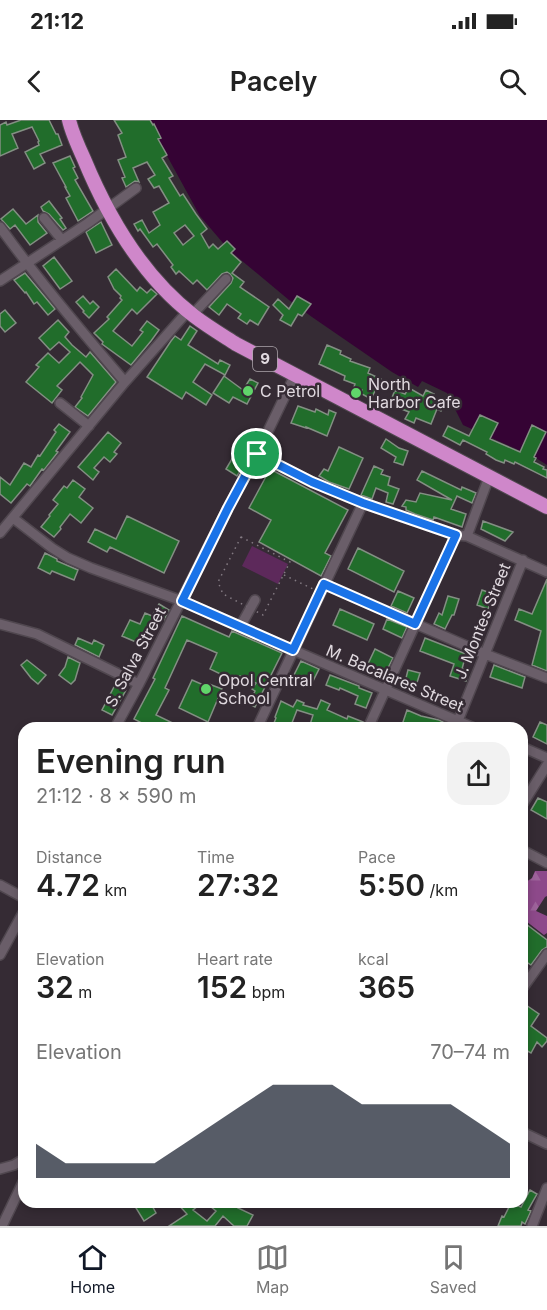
<!DOCTYPE html>
<meta charset="utf-8">
<style>
:root{--surface:#fff;--page:#f2f2f2;--text:#222;--muted:#767676;--line:#e0e0e0;--accent:#111827}
body{margin:0;font-family:Inter,sans-serif;background:var(--page);color:var(--text);height:100vh;display:flex;flex-direction:column;font-size:22px;white-space:nowrap}
*{box-sizing:border-box;margin:0}
p{font-size:20px;color:var(--muted)}
.icon{flex:none;width:33px;height:33px;fill:none;stroke:currentColor;stroke-width:2;stroke-linecap:round;stroke-linejoin:round}
.map{position:relative;flex:1;overflow:hidden}
.panel{position:absolute;left:18px;top:602px;width:510px;height:486px;display:flex;flex-direction:column;background:var(--surface);border-radius:18px;box-shadow:0 3px 9px #0003}
.panel>*{flex:none}
.pin{position:absolute;display:grid;place-items:center;width:51px;height:51px;color:#fff;margin:-26px;border:3px solid #fff;border-radius:50%;box-shadow:0 2px 6px #0007}
.round{display:grid;place-items:center;flex:none;width:63px;height:63px;border-radius:18px;background:var(--page)}
.summary{display:flex;align-items:center;justify-content:space-between;height:102px;padding:0 18px}
h1{font-size:33px;font-weight:600;line-height:45px}
.figures{display:grid;grid-template-columns:repeat(3,1fr);gap:9px;height:102px;padding:6px 18px}
.figures div{display:grid;align-content:center}
.figures b{font-size:30px;font-weight:600}
.figures small{font-size:16px;font-weight:400}
.figures p{font-size:16px}
.chart{height:168px;padding:12px 18px}
.chart p{display:flex;justify-content:space-between}
.chart svg{width:100%;height:108px;margin-top:6px;fill:var(--accent);opacity:.7}
.status{display:flex;justify-content:space-between;align-items:center;height:42px;padding:0 30px;background:var(--surface);direction:ltr}
.status svg{height:16px;fill:currentColor}
header{display:flex;justify-content:space-between;align-items:center;height:78px;padding:0 18px;background:var(--surface);font-size:27px;font-weight:600}
.menu{display:flex;justify-content:space-around;align-items:center;height:84px;border-top:2px solid var(--line);background:var(--surface);font-size:16px;color:var(--muted)}
.menu a{display:grid;justify-items:center;gap:3px}
.menu .active{color:var(--accent)}
.map>svg:first-child{display:block}
</style>
<div class="status"><b>21:12</b><svg viewBox="0 0 49 12"><path d="M0 12V9h3v3zM5 12V6h3v6zM10 12V3h3v9zM15 12V0h3v12zM26 1h20v11H26zM47 4h2v5h-2z"/></svg></div>
<header><svg class="icon" aria-label="back" viewBox="0 0 24 24"><path d="M15 5l-7 7 7 7"/></svg>Pacely<svg class="icon" aria-label="search" viewBox="0 0 24 24"><circle cx="10" cy="10" r="6"/><path d="M15 15l6 6"/></svg></header>
<div class="map">
<svg width="547" height="1106" viewBox="0 0 547 1106">
<defs>
<pattern id="forest-firs" width="22" height="20" patternUnits="userSpaceOnUse" patternTransform="scale(1.5)"><rect width="22" height="20" fill="#8d498a"/><path d="M5 1l3.5 6h-7zM16 11l3.5 6h-7z" fill="#9d639a"/></pattern>
</defs>
<rect width="100%" height="100%" fill="#352b34"/>
<path fill="#5d295b" d="M252 426 288 444 278 464 242 446Z"/>
<path fill="url(#forest-firs)" d="M535 751H547V776L545 777 536 791 547 796V813L544 815 522 798V773L525 768 526 762 532 758Z"/>
<path fill="#350334" d="M149 0H547V345L536 338 463 305 447 273 422 261 418 267 392 252 312 197 289 180 229 130 200 96 154 12Z"/>
<path fill="#216d2b" stroke="#838f83" stroke-width="1.5" fill-rule="evenodd" d="M21 0H49L56 14H58L62 25 40 34 45 43 34 49 25 32 39 25 38 22 39 21 32 7 12 14 18 28 0 36V5L6 2 7 5Z
M114 0H150L153 5 154 4 161 18 158 19 167 35 162 38 173 56 169 58 180 76 183 74 196 94 207 109 201 114 209 128 213 124 218 129 227 121 235 129 231 133 241 142 232 153 244 162 240 167 269 187 258 205 250 200 247 204 238 198 241 194 227 184 219 195 209 187 231 163 233 158 230 154 227 152 222 154 207 170 197 160 193 164 179 151 176 154 171 147 173 145 157 124 153 127 140 109 138 111 134 104 142 100 149 113 160 105 153 92 169 83 159 66 154 68 148 59 155 55 147 42 133 48 139 62 135 61 126 67 122 58 125 57 118 40 126 37 118 15 122 13ZM185 105 194 116 183 125 174 113Z
M70 36 75 47 73 48 78 58 75 60 93 91 78 101 66 78 70 76 65 67H66L53 43Z
M49 81 62 98 60 99 66 108 63 110 49 94 43 91 41 87Z
M13 89 26 104 38 95V102L47 113 30 125 15 105 10 109 1 99Z
M101 102 112 125 96 133 86 112Z
M54 137 72 161 60 169 43 146Z
M116 149 137 171 140 167 147 173 151 169 157 174 137 194 132 189 113 211 132 226 143 212 140 210 147 201 159 210 151 221 131 245 102 224 103 222 94 213 109 199 107 197 122 180 120 178 121 176 114 169 108 157Z
M25 153 55 189 48 195 37 182 34 184 26 172 25 173 14 160Z
M83 176 90 184 93 181 99 187 89 198 83 192 84 191 76 182Z
M297 176 311 184 302 196 298 194 291 206 280 200 283 195 273 185 278 179 289 189Z
M5 190 16 203 5 212 0 206V194Z
M58 200 69 212 65 217 72 225 86 237 90 232 116 262 88 296 75 287 82 278 81 277 93 255 80 242 57 266 62 270 52 283 26 262 39 247 36 245 48 233 59 243 70 232 59 222 50 230 39 218Z
M190 206 197 211 188 225 218 244 220 240 230 245 225 255 205 244 193 262 212 275 206 285 186 272 182 279 147 257 171 221 175 216 181 220Z
M327 225 341 231 340 234 351 239 350 241 370 248 368 253 381 259 371 279 360 273 362 270 354 267 355 264 344 260 345 256 319 244Z
M224 256 243 270 250 259 258 263 247 284 233 277 229 283 213 273Z
M409 268 423 276 426 270 434 274 432 277 445 282 441 291 437 289 431 304 416 298 414 303 405 299 409 292 399 288 401 284 391 280 395 270 405 274Z
M298 286 315 292 316 289 328 295 329 290 336 293 327 316 306 307V308L291 303Z
M480 295 498 303 490 319 520 332 532 305 546 312 534 337 536 338 534 342 544 347 543 349 547 350V358L515 342 514 344 505 340 504 343 496 340 486 334 487 332 463 320 460 325 443 316 448 306 469 316Z
M59 304 70 312 56 331 58 332 44 350 42 349 30 366 27 364 11 383 0 374V357L10 365 24 343 31 347 38 335 40 336 56 312 54 310Z
M108 312 121 323 114 332 117 334 110 342 104 337 94 348 99 352 93 360 78 347Z
M386 319 399 328 408 331 403 345 394 342 396 337 381 328Z
M239 327 250 333 237 356 226 349Z
M339 327 363 338 349 369 329 362 319 356 324 349 328 351Z
M374 346 383 350 381 354 390 357 388 365 399 369 393 384 386 382 388 373 376 368 372 379 361 375Z
M270 349 348 390 325 433 331 436 321 456 259 422 271 400 249 388Z
M422 351 461 370 462 367 476 373 472 383 457 376 451 389 466 394 462 407 434 397 433 400 415 394 406 390V387L402 386 406 380 416 382 420 373 452 380 417 360Z
M73 360 85 369 79 377 93 388 81 403 70 394 60 407 61 409 54 417 41 407 50 396 49 395 58 384 53 380 64 366 67 368Z
M127 396 179 421 164 453 110 427 107 432 88 422 95 409 116 419Z
M483 401 513 412 505 421 481 409Z
M358 428 404 451 394 472 348 449Z
M45 433 57 439V441L78 450 74 460 52 451 50 454 38 448Z
M547 459V551L532 545 541 511 515 500 519 489 532 494Z
M482 470 493 474 488 489 477 485Z
M398 471 414 478 407 493 391 486Z
M448 476 459 479 454 495H452L445 509 434 504 439 493 442 495Z
M159 484 169 490 164 500 159 498 154 509 151 507 143 525 122 516 130 500 140 504 145 493 152 496Z
M340 489 374 504 367 520 333 505Z
M182 496 229 517 232 511 282 533 255 587 249 584 255 571 252 569 256 563 240 556 237 562 210 549 217 533 187 520 165 568 169 570 156 595 183 608H151L134 599 155 559 153 558Z
M387 499 407 507 402 518 383 509Z
M78 518 92 524 94 520 104 525 99 537 75 525Z
M425 518 466 534 462 549 469 551 466 561 450 556 454 544 420 531Z
M375 529 393 538 385 554 367 546Z
M68 537 80 543 75 560 71 564 59 555 65 547Z
M27 540 46 555 38 564 31 558 21 545Z
M301 541 319 549 312 563 294 555Z
M494 545 525 557 522 568 490 557Z
M408 550 420 553 415 569 404 566Z
M330 555 359 566V568L372 573 366 588 355 584 358 576 340 568 339 570 326 565Z
M192 560 208 567 209 564 222 569 208 602 179 588Z
M115 565 126 570 112 595 102 590Z
M297 580 304 583 303 585 317 589 321 580 330 584 327 590 347 599 348 596 363 602 360 608H309L313 595 297 590 290 608H272L276 598 275 597 281 581 293 587Z
M407 590 421 596 439 600 449 605 448 608H401Z
M540 602 547 605V624L533 617Z
M538 678 547 682V699L531 690Z
M522 801 547 820V827L542 830 531 845 522 839Z
M526 885 539 894 531 906 547 918V921L542 927 537 922 531 933 522 928V891Z
M530 1070 537 1074 528 1090 531 1091 525 1104 522 1102 521 1106H498L502 1096 504 1097 511 1083 521 1087Z
M144 1082H150L156 1093 144 1101 136 1088Z
M176 1082H203L193 1090 207 1101 216 1091 205 1082H218L224 1087 230 1082H243L238 1088 253 1095 247 1106H234L223 1096 215 1106H169L187 1094Z"/>
<g fill="none" stroke-linecap="round" stroke-linejoin="round">
<g stroke="#50474f" stroke-width="12">
<path id="minor" d="M44 98 62 120
M0 107C39 161 82 212 125 262
M0 161 88 103 136 68
M192 195 226 159
M60 283 89 306
M257 334 312 362 363 383 456 415 467 416 547 452
M13 398 52 428 68 438 91 448 182 481 293 530 474 608
M0 413 125 262 188 191
M467 416 489 357
M324 464 485 534 547 558
M0 504 37 514 139 564
M240 507 255 480
M115 608 139 564 228 388 257 334 295 255
M257 608 363 383
M368 608 456 415
M455 608 523 440
M522 627 547 638
M522 685 547 645
M522 730 547 743
M0 765 24 778
M0 835 24 791
M522 869 547 834
M522 1012 547 1024
M0 1049 14 1045 24 1039
M2 1106 24 1060
M532 1106 547 1068"/>
</g>
<g stroke="#50474f" stroke-width="16">
<path id="highway" d="M69 0C72 13 78 26 84 39 108 97 143 157 194 196 207 206 222 215 236 224L547 387"/>
</g>
<path stroke="#847b83" stroke-width="1.5" stroke-dasharray="1.5 4.5" stroke-linecap="butt" d="M241 417 290 442 263 495 223 474 218 462Z
M284 455 313 469"/>
<use href="#minor" stroke="#6a5e69" stroke-width="9"/>
<use href="#highway" stroke="#cf87ca" stroke-width="14"/>
</g>
<g fill="none" stroke-linecap="round" stroke-linejoin="round">
<g stroke="#fff" stroke-width="12">
<path id="route" d="M257 334 312 362 363 383 456 415 415 504 324 464 293 530 182 481 228 388Z"/>
</g>
<use href="#route" stroke="#1a73e8" stroke-width="8"/>
</g>
<g fill="#60d56a" stroke="#352b34" stroke-width="2">
<circle cx="248" cy="271" r="6"/>
<circle cx="356" cy="273" r="6"/>
<circle cx="206" cy="569" r="6"/>
</g>
<g text-anchor="middle" stroke-width="5" stroke-linejoin="round" paint-order="stroke">
<rect fill="#352b34" stroke="#ada6ac" stroke-width="1.5" x="253" y="227" width="24" height="24" rx="4.5"/>
<g font-size="15" font-weight="bold" fill="#e1dae0">
<text x="265" y="244">9</text>
</g>
<g font-size="16" fill="#e1dae0" stroke="#352b34" text-anchor="start">
<text x="368" y="270">North<tspan x="368" dy="18">Harbor Cafe</tspan></text>
<text x="260" y="277">C Petrol</text>
<text x="218" y="566">Opol Central<tspan x="218" dy="18">School</tspan></text>
</g>
<g font-size="16" fill="#e1dae0" stroke="#352b34">
<text transform="translate(482 501) rotate(-68)" y="6">J. Montes Street</text>
<text transform="translate(135 537) rotate(-62)" y="6">S. Salva Street</text>
<text transform="translate(395 558) rotate(23)" y="6">M. Bacalares Street</text>
</g>
</g>
</svg>
<div class="pin" style="left:257px;top:334px;background:#1e9e55"><svg class="icon" aria-label="arrive" viewBox="0 0 24 24"><path d="M6 21V4h12l-3 4 3 4H6"/></svg></div>
<section class="panel">
<div class="summary"><div><h1>Evening run</h1><p>21:12 · 8 × 590 m</p></div><a class="round"><svg class="icon" aria-label="share" viewBox="0 0 24 24"><path d="M12 15V3M7 8l5-5 5 5M5 13v7h14v-7"/></svg></a></div>
<div class="figures">
<div><p>Distance</p><b>4.72<small> km</small></b></div>
<div><p>Time</p><b>27:32</b></div>
<div><p>Pace</p><b>5:50<small> /km</small></b></div>
</div>
<div class="figures">
<div><p>Elevation</p><b>32<small> m</small></b></div>
<div><p>Heart rate</p><b>152<small> bpm</small></b></div>
<div><p>kcal</p><b>365</b></div>
</div>
<div class="chart"><p><span>Elevation</span>70–74 m</p>
<svg viewBox="0 0 160 44" preserveAspectRatio="none"><path d="M0 44V30L10 38L20 38L30 38L40 38L50 30L60 22L70 14L80 6L90 6L100 6L110 14L120 14L130 14L140 14L150 22L160 30V44z"/></svg>
</div>
</section>
</div>
<nav class="menu">
<a class="active"><svg class="icon" aria-label="home" viewBox="0 0 24 24"><path d="M3 11l9-7 9 7M6 9v11h12V9"/></svg>Home</a>
<a><svg class="icon" aria-label="map" viewBox="0 0 24 24"><path d="M3 6l6-2 6 2 6-2v14l-6 2-6-2-6 2zM9 4v14M15 6v14"/></svg>Map</a>
<a><svg class="icon" aria-label="saved" viewBox="0 0 24 24"><path d="M7 4h10v16l-5-4-5 4z"/></svg>Saved</a>
</nav>
